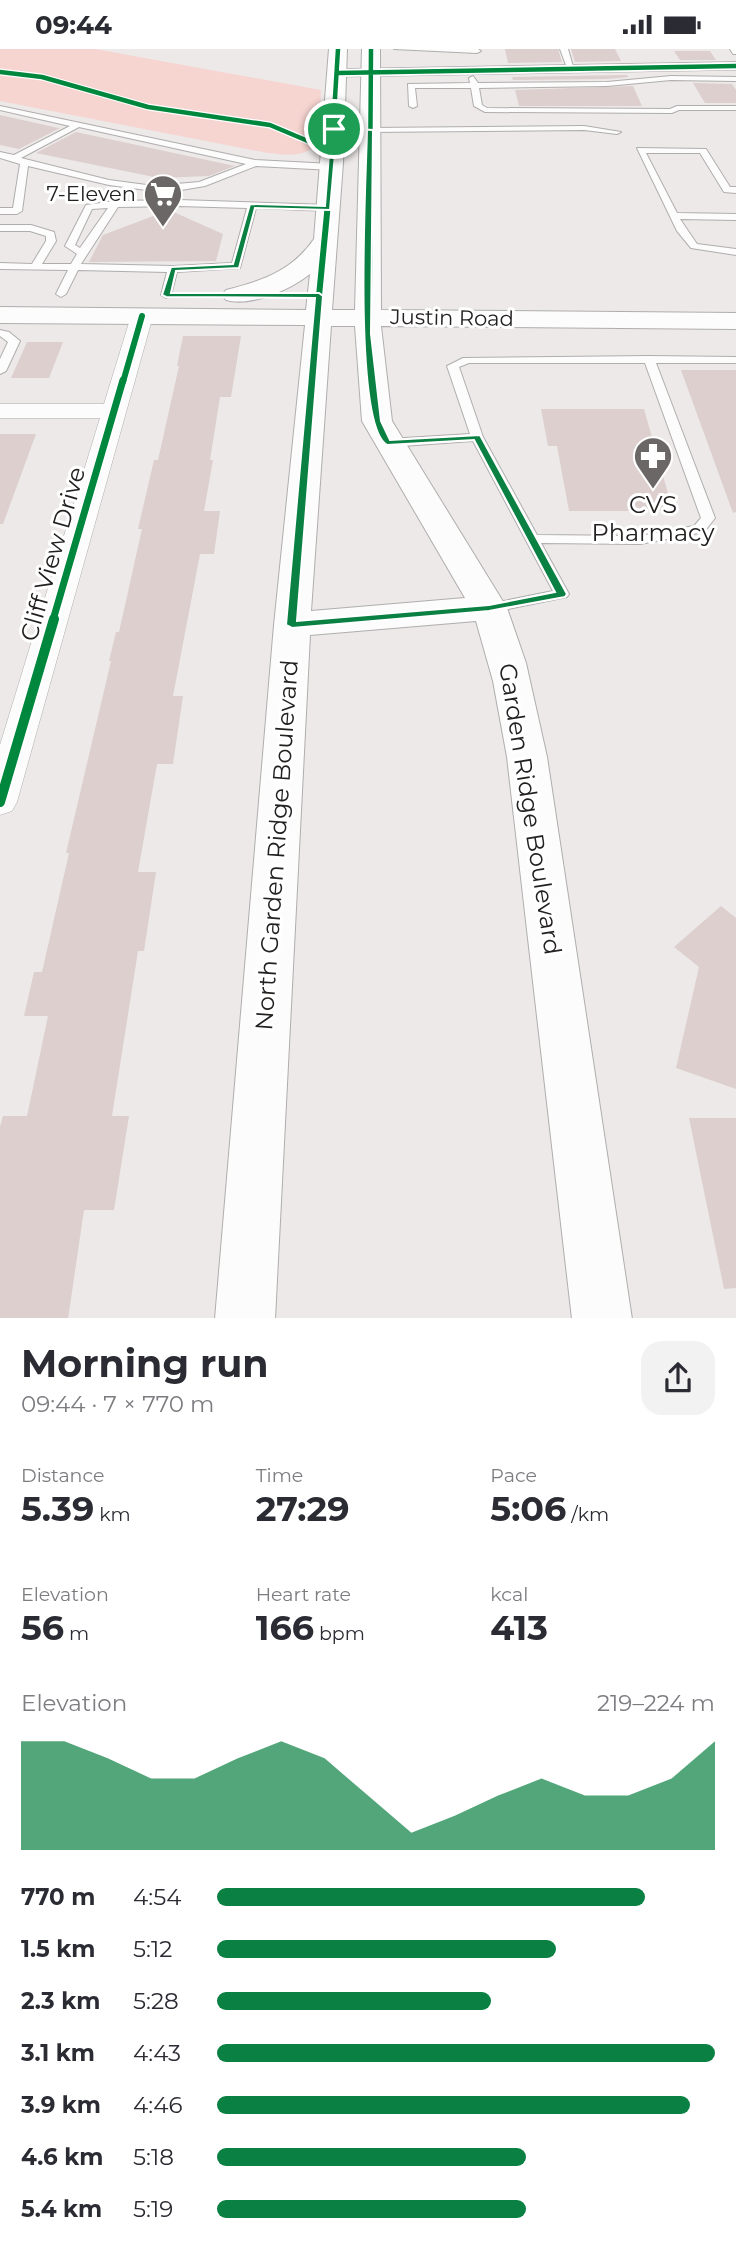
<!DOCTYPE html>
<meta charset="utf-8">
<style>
:root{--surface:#fff;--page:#f2f2f3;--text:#2b2b33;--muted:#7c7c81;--accent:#0b8043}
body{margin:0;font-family:Montserrat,sans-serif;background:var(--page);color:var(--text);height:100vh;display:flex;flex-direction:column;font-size:26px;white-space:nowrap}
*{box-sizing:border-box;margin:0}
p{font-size:23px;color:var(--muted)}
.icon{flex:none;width:38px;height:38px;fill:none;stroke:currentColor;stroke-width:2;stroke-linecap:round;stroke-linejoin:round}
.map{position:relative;height:1269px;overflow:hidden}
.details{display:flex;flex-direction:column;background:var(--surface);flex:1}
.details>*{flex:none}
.pin{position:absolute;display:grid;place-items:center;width:60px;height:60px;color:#fff;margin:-30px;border:4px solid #fff;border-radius:50%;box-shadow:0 2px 7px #0007}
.round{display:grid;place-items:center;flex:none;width:74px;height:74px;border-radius:21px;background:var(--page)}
.summary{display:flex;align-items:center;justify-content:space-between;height:119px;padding:0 21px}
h1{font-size:38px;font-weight:700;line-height:52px}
.metrics{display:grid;grid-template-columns:repeat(3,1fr);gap:10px;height:119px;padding:7px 21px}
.metrics div{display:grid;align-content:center}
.metrics b{font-size:35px;font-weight:700}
.metrics small{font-size:19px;font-weight:400}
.metrics p{font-size:19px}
.chart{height:196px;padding:14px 21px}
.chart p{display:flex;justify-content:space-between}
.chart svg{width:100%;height:126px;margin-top:7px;fill:var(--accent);opacity:.7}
ul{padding:0 21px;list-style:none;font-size:23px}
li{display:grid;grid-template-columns:112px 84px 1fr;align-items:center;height:52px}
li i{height:18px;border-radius:9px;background:var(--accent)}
.status{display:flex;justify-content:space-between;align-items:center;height:49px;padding:0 35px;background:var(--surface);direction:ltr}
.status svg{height:19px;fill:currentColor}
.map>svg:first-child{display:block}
</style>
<div class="status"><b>09:44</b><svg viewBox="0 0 49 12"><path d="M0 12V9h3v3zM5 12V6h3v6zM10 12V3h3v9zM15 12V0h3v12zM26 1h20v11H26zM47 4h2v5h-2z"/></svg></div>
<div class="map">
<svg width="736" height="1270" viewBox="0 0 736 1270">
<rect width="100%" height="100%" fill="#ede9e9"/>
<path fill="#f6d4d0" d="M0 0H95L321 41 318 95C302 109 288 106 268 104L0 52Z"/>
<path fill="#dccfce" d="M505 0H558L562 13 508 14Z
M571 0H615L621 12 575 13Z
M674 2H710L716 11H680Z
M627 26 628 28 607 30 513 31 512 28Z
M693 34 732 35 736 41V54H705Z
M633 37 642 57H519L515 41Z
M0 66 54 78 60 79 19 100 0 96Z
M76 83 235 117 209 127 159 129 36 104Z
M169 161 223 185 216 212 89 213 103 186Z
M183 287H241L231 348H220L210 411H213L204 462H220L214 505H200L173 647H183L173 715H157L138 823H156L144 902H138L112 1067H129L114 1161H84L68 1270H0V1078L3 1067H27L48 967H24L34 923H42L69 804H66L111 612H109L116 583H119L142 480H138L154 411H158L179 317H177Z
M27 293H63L49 329H11Z
M681 321H736V463L733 464Z
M541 360H644L673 462H569L557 397H548Z
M0 385H36L3 475H0Z
M721 857 736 869V1040L676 1019 699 918 674 898Z
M689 1069H736V1239L724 1240Z"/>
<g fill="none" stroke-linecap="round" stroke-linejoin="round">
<g stroke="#b0adad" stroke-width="2">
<path id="service" d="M394 0H478L481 2 477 4Z
M560 0H568L574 21 567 19Z
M730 0H736V5H733Z
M473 27 478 34 607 33 671 27 736 28V32L671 31 607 37 479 39 482 56 487 59 670 60 677 57H736V61H679L672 64 485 63 474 57 471 39H415L417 57 413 59 409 57 408 35 470 34 469 29Z
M0 57 255 111 332 115 336 118 332 121 256 117 205 137 175 142H154L109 136 28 117 22 162 17 165H0V159H13L20 115 0 109V103L14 106 70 77 0 61ZM79 78 246 115 199 133 154 137 109 131 21 109Z
M584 77 621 83 617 85 584 81 370 83 366 81 370 79Z
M637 99 706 100 730 138H736V144L724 143 700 104H646L677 164 736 165V171L680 170 697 195 736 200V206L691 199 677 182Z
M179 151 328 156 333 159 328 162 256 159 240 219 177 223 171 246 166 249 161 246 167 223 78 221 66 245 61 248 56 245 68 221 0 220V214L32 215 46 192V187L30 182H0V176H31L54 183 56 192 42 215H71L77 205 65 197 86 156 115 152ZM179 157 247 159 232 214 173 217 81 215 118 158ZM108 159 80 199 75 196 92 160Z
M0 281 9 283 20 292 6 322 0 325V310L8 293 0 287Z
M649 307 736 308V314H656L715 469 704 483 640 495 541 494 569 545 567 548 489 564 484 562 482 559 484 556 553 542 473 392 388 398 382 394 388 390 470 385 447 317 463 309ZM469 314H645L701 469 694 477 640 487 537 486 483 388 459 318Z"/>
</g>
<g stroke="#b0adad" stroke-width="1">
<path id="minor" d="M736 13V21L337 28 330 24 337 20Z
M142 261 150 262 153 267 17 753 12 762 0 766V696L100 369H0V355H104L131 267 134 262Z"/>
</g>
<g stroke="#b0adad" stroke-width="2">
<path id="secondary" d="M329 0H347L343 114 332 261H355L362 0H380L381 261 736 264V280L381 277 392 372 507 559 526 614 547 708 632 1270H572L507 708 493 632 476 572 310 586 275 1270H215L274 576 305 276 0 274V258L306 261 310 225C290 241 251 258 226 251L222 246 226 241C262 232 292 222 314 190ZM331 277H355L362 372 465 549 311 562Z"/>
</g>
<use href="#service" fill="#fcfcfc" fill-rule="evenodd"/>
<use href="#minor" fill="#fcfcfc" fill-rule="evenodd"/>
<use href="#secondary" fill="#fcfcfc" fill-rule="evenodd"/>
<g stroke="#fff" stroke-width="7">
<path id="cycleway-far3" d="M0 23 42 28 148 58 270 76 315 95
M337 24 736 17
M329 146 338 0
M370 146 371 0"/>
</g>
<g stroke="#fff" stroke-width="9">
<path id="cycleway-far2" d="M319 247 329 144
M369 247 370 144
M123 333 142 267"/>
</g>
<g stroke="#fff" stroke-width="10">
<path id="cycleway-far1" d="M53 571 123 331"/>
</g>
<g stroke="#fff" stroke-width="14">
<path id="cycleway" d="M0 753 54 570"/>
</g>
<use href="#cycleway-far3" stroke="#00873e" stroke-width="4.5"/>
<use href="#cycleway-far2" stroke="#00873e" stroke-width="6"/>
<use href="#cycleway-far1" stroke="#00873e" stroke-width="7"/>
<use href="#cycleway" stroke="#00873e" stroke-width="10"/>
</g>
<path fill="#0b8043" stroke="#fff" stroke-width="2" fill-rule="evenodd" d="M334 79 373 81 371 285 381 372 390 391 480 386 567 545 565 548 489 562 292 579 286 576 315 249 166 248 162 246 171 218 233 215 250 155 325 157 331 80ZM337 82H367C366 130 352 376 387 396L474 391 555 543 489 556 297 572 323 247 319 244H171L176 222 239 219 255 159 330 161Z"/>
<defs>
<g id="supermarket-pin" transform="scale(2.0125)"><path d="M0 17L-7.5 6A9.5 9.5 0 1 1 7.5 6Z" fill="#6a6766" stroke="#fff"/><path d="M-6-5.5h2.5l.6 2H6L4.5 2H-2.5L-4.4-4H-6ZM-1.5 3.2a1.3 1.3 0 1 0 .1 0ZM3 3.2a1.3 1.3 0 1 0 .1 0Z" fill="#fff"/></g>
<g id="pharmacy-pin" transform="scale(2.0125)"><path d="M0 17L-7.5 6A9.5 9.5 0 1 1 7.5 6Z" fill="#6a6766" stroke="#fff"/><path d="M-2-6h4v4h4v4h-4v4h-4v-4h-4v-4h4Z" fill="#fff"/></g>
</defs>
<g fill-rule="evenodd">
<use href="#supermarket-pin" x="163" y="145"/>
<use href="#pharmacy-pin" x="653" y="407"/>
</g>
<g text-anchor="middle" stroke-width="6" stroke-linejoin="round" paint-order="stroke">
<g font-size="21" fill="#232120" stroke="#fff" text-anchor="end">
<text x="136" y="152">7-Eleven</text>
</g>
<g font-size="21" fill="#232120" stroke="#fff">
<text transform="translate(452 269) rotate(1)" y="7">Justin Road</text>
</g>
<g font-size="24" fill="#232120" stroke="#fff">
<text x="653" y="464">CVS<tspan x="653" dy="28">Pharmacy</tspan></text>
</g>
<g font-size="24" fill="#232120" stroke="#fff">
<text transform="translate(53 505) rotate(-74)" y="8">Cliff View Drive</text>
<text transform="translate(530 760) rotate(81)" y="8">Garden Ridge Boulevard</text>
<text transform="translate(277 796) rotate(-86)" y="8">North Garden Ridge Boulevard</text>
</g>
</g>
</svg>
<div class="pin" style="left:334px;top:80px;background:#1e9e55"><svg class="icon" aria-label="arrive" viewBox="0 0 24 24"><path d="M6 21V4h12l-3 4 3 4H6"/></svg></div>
</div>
<section class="details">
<div class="summary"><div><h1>Morning run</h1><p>09:44 · 7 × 770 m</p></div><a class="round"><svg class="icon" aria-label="share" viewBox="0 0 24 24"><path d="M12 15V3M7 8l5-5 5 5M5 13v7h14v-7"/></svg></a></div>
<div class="metrics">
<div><p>Distance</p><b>5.39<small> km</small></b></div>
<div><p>Time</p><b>27:29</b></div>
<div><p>Pace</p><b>5:06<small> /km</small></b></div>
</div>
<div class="metrics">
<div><p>Elevation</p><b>56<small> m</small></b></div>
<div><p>Heart rate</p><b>166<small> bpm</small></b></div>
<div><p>kcal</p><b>413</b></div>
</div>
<div class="chart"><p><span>Elevation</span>219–224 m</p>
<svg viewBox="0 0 160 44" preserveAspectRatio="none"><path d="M0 44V6L10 6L20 12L30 19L40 19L50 12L60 6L70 12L80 25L90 38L100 32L110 25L120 19L130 25L140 25L150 19L160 6V44z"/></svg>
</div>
<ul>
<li><b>770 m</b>4:54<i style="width:86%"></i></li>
<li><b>1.5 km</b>5:12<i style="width:68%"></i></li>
<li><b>2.3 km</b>5:28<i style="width:55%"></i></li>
<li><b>3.1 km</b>4:43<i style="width:100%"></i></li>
<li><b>3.9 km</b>4:46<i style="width:95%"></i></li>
<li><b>4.6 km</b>5:18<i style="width:62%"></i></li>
<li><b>5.4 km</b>5:19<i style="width:62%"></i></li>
</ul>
</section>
